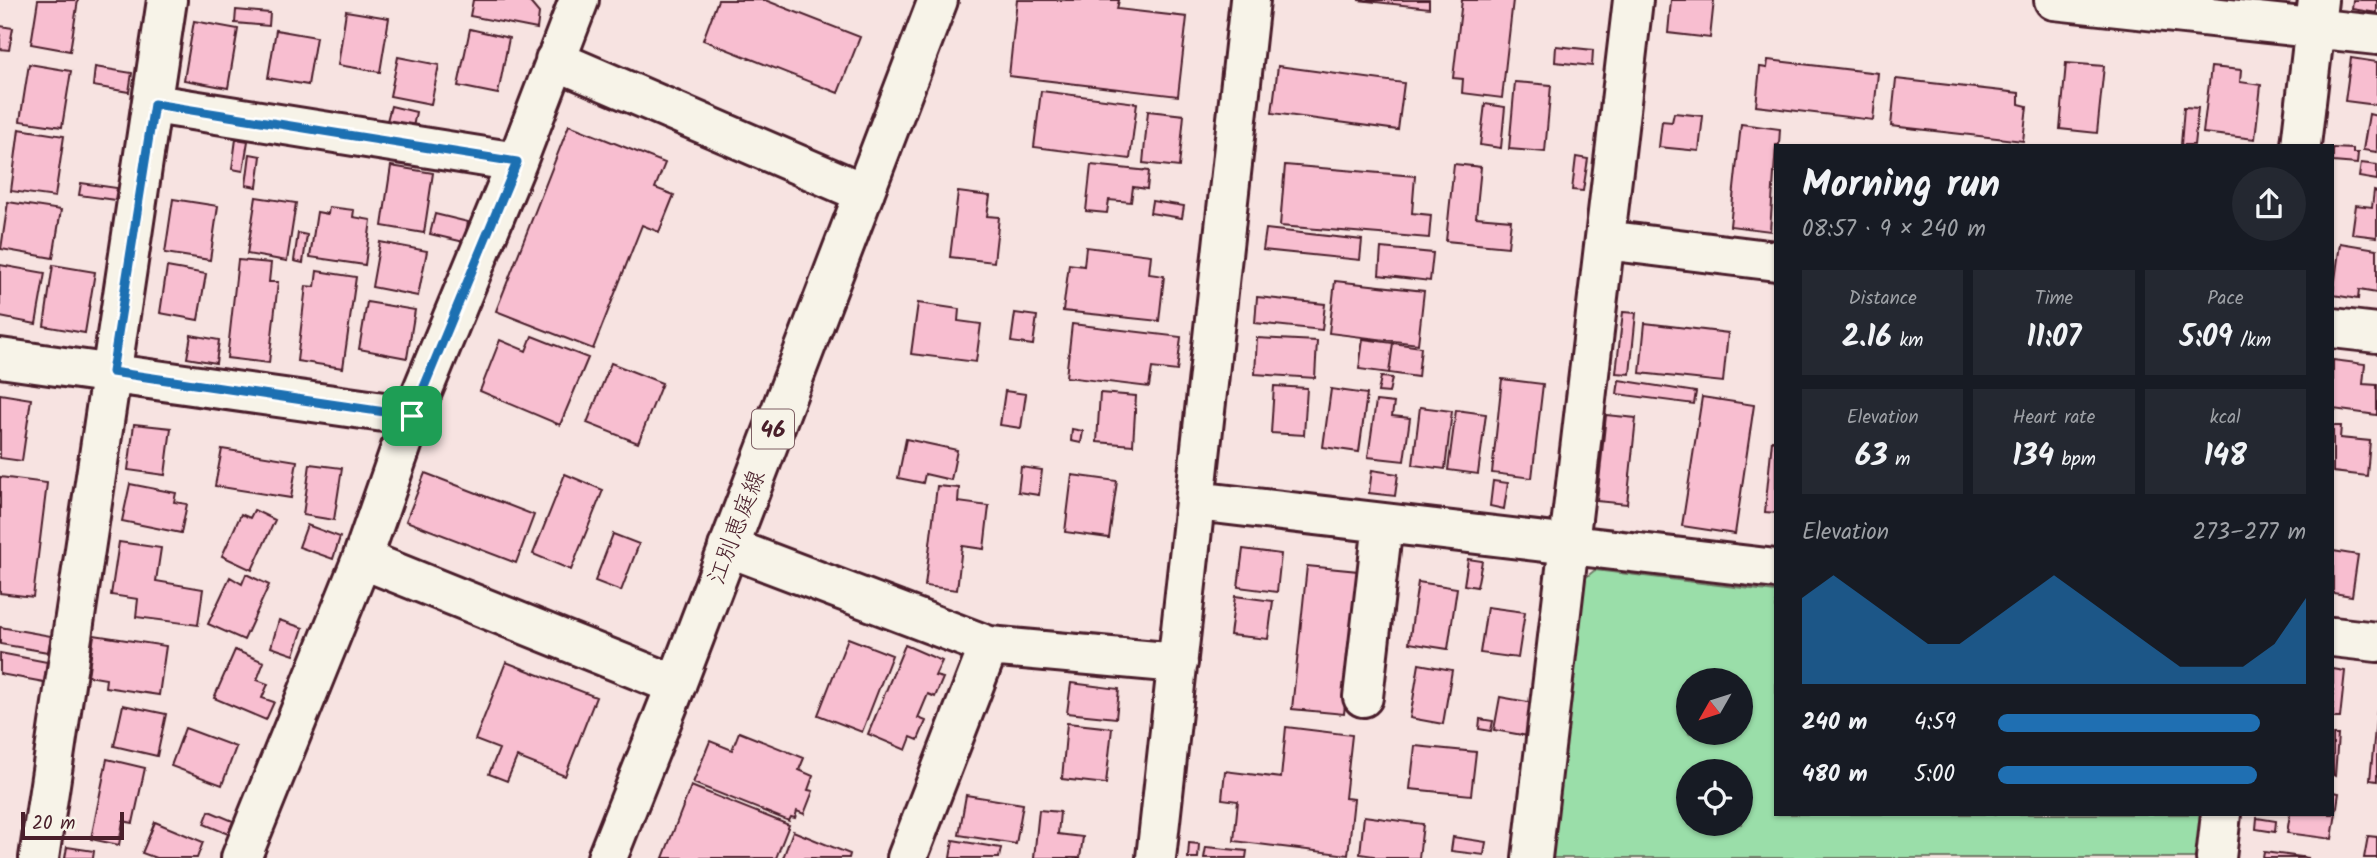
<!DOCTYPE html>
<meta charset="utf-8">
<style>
:root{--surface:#171b24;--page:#242831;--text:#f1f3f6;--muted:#9ea1a6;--accent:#1f6fb2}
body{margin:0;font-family:Kalam,"Klee One",sans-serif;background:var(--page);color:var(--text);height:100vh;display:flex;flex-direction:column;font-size:26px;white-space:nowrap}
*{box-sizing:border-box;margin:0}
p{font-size:23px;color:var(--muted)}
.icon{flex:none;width:38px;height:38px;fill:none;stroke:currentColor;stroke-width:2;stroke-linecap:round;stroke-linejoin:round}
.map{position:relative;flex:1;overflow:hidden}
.drawer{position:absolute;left:1774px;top:144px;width:560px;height:672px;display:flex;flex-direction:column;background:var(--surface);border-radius:0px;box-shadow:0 2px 5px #0004}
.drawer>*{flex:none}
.needle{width:46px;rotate:231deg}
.fabs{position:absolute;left:1676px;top:668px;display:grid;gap:14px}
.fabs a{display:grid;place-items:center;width:77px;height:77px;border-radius:50%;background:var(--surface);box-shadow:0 2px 5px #0004;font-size:35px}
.scale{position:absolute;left:21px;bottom:18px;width:103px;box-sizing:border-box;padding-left:7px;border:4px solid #4a1f2b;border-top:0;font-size:19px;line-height:24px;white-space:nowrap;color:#4a1f2b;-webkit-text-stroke:5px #f7f3e8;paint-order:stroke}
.pin{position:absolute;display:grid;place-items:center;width:60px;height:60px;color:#fff;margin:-30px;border-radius:14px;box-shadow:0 4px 10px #0006}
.round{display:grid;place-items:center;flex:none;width:74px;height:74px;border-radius:37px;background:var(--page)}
.summary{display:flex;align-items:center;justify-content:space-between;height:119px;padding:0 28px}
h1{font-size:38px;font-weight:600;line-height:52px}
.figures{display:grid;grid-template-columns:repeat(3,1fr);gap:10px;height:119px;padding:7px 28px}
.figures div{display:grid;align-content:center;border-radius:0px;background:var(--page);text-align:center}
.figures b{font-size:30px;font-weight:600}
.figures small{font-size:19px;font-weight:400}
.figures p{font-size:19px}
.chart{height:196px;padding:14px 28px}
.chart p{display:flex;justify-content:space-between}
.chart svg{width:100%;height:126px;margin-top:7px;fill:var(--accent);opacity:.7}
ul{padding:0 28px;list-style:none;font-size:23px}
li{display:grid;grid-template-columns:112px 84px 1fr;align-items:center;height:52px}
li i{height:18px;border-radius:9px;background:var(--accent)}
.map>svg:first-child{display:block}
</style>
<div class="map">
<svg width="2377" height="858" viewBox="0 0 2377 858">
<rect width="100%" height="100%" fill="#f7e3e1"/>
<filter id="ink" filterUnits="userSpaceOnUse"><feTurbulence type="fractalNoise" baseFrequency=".0143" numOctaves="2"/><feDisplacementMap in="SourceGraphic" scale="14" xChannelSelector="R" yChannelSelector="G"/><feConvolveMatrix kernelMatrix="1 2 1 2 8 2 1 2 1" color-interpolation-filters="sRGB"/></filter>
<g filter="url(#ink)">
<path fill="#9adea9" stroke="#727e6a" stroke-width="2" fill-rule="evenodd" d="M1595 570 1776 592V814H2200L2196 858H1549L1580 582ZM1689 681H1741V733H1689ZM1689 772H1741V824H1689Z"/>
<path fill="#f8bed0" stroke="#4a1f2b" stroke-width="2" d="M38 0H78L70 51 31 44Z
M473 0H528L539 13 537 29 470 16Z
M718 0H765L860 37 838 93 703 40Z
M1017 0H1119L1117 9 1187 17 1178 96 1009 76Z
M1358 0H1429V8Z
M1462 0H1513L1502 98 1462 93 1463 79 1453 78Z
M1671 0H1714L1710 38 1668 33Z
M2353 0H2377V13L2352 9Z
M236 10 270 13 269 26 235 23Z
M346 11 389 18 380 72 338 65Z
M194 21 238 29 228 88 184 80Z
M0 26 13 28 9 50 0 49Z
M470 29 509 38 498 94 458 86Z
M276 30 316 37 308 85 268 78Z
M1556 46 1593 50 1592 66 1555 62Z
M398 57 439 65 431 104 390 96Z
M2351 58 2377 62V105L2345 101Z
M1768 60 1878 73 1873 120 1756 106 1760 67 1767 68Z
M2066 63 2104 66 2097 133 2060 129Z
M29 64 71 71 62 127 20 121Z
M1278 66 1404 83 1398 130 1272 113Z
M95 67 132 73 129 92 93 86Z
M2211 67 2241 70 2240 82 2261 85 2255 139 2203 133Z
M1896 79 2019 93V104L2027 106 2023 141 1891 126Z
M1515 82 1551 85 1545 152 1509 149Z
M1041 91 1137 103 1130 159 1034 147Z
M1485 104 1505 107 1501 148 1480 145Z
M391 106 416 112 413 127 387 121Z
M2184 107 2198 108 2194 145H2181Z
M1148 111 1184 115 1179 167 1143 163Z
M1674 113 1703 116 1699 151 1659 147 1662 121 1672 122Z
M2369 114 2377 116V152L2363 150Z
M1741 124 1780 129 1779 145H1776L1770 231 1730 226Z
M569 125 665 163 655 188 674 195 659 232 642 225 593 349 496 311Z
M19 129 64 136 55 197 11 191Z
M236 139 248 141 243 171 232 169Z
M2333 148 2353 149V153H2358L2357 164 2333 162Z
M250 154 261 156 257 187 246 185Z
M1576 157 1588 159 1583 191 1572 190Z
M2361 163 2377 165V180L2359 177Z
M1454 164 1481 167 1476 217 1511 220 1508 247 1446 241Z
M1091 165 1149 171 1147 189 1133 187 1131 202 1109 200 1107 213 1086 211Z
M1285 165 1415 176 1412 213 1431 215 1429 238 1280 226Z
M391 166 433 173 424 233 382 226Z
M81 183 117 188 115 200 79 195Z
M2374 191 2377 192V237L2352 234 2356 205 2372 207Z
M958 192 990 196 987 216 999 217 994 262 950 257Z
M256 197 296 203 287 261 247 254Z
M173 199 218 206 210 260 165 253Z
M1152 201 1184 206 1182 218 1150 213Z
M8 202 61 210 53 258 1 249Z
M329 207 354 210 353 217 371 220 365 265 310 257 317 212 328 214Z
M435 214 468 222 464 242 430 234Z
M1266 229 1362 240 1360 260 1263 250Z
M298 233 307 235 303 263 294 261Z
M380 242 427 251 418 296 372 287Z
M2340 243 2377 249V293L2359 290 2358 299 2333 295Z
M1086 247 1151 255 1149 274 1164 276 1159 321 1063 311 1069 264 1084 266Z
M1381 248 1433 253 1430 281 1379 275Z
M238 260 271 263 269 282H278L269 363 227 358Z
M0 265 45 273 36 324 0 317Z
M53 265 95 272 85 333 44 326Z
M167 267 206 274 198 320 160 313Z
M317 271 356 277 343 368 297 361 306 286 315 287Z
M1335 281 1424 291 1418 344 1329 333Z
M1257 297 1325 304 1322 330 1255 323Z
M367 302 415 310 407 358 359 349Z
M918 303 959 309 958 321 981 324 976 362 911 354Z
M1623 312 1636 313 1630 374 1616 373Z
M1015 313 1037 316 1033 345 1011 342Z
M1645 323 1728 333 1723 382 1640 373Z
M1072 324 1181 337 1177 371 1152 368 1149 387 1066 377Z
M191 335 219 340 216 363 187 358Z
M532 336 588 358 560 425 480 391 500 340 526 351Z
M1257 338 1317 341 1315 378 1255 374Z
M1363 339 1393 343 1389 373 1359 369Z
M1393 343 1421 347 1418 377 1389 373Z
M2333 360 2365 364 2363 384 2377 385V415L2333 409Z
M611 363 662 383 638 443 587 423Z
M1381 377 1392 378 1389 393 1378 392Z
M1502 379 1543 384 1532 478 1492 473Z
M1619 380 1696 392 1694 404 1617 394Z
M1274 386 1307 388 1304 435 1271 433Z
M1331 389 1367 394 1359 452 1323 447Z
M1005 391 1026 394 1021 428 1000 425Z
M1100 393 1136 396 1133 445 1097 442Z
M0 394 31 399 22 461 0 458Z
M1702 397 1754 405 1735 534 1682 526Z
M1376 401 1394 403 1392 416 1410 418 1404 461 1368 457Z
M1420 407 1452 411 1445 469 1413 465Z
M1456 410 1486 414 1478 474 1448 470Z
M1606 415 1636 418 1627 504 1597 501Z
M134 424 171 428 165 475 128 470Z
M2333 426H2341L2340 438 2370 441 2367 476 2333 472Z
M1072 429 1083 431 1081 443 1071 441Z
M906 439 957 450 951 480 925 474 923 483 898 478Z
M1772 440H1776V513L1765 512Z
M222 449 297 461 291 498 215 486Z
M310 464 342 468 334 520 303 515Z
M1021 467 1042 470 1039 495 1018 492Z
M1372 470 1398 474 1395 496 1369 493Z
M425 473 534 515 516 563 406 521Z
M565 474 603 490 571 570 533 554Z
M1072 475 1117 481 1109 538 1065 532Z
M0 477 47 483 33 597 0 593Z
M1493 481 1508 483 1504 509 1490 506Z
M130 484 176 493 174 502 187 504 181 533 122 521Z
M937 486 959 488 958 502 989 506 984 549 962 546 957 590 925 586Z
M254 510 275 520 252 570 222 556 241 514 250 518Z
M307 525 340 537 333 559 299 547Z
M613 534 639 544 621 591 595 581Z
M119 542 161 548 156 581 203 589 198 625 136 617 138 599 111 595Z
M1243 549 1281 554 1277 592 1238 587Z
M2333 551 2358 555 2352 596 2333 593Z
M1468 559 1482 561 1477 587 1464 585Z
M1307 566 1358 571 1344 714 1292 709Z
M246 574 269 585 244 640 208 624 230 577 242 584Z
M1418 582 1457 588 1448 649 1409 643Z
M1235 596 1273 601 1268 639 1230 635Z
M1487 607 1525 612 1518 658 1480 653Z
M279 620 303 628 294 655 271 647Z
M0 627 51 636 48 652 0 644Z
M94 635 166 646 159 695 105 687 106 679 88 676Z
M848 638 892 655 862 732 818 715Z
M905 645 942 661 935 676 943 678 935 697 928 694 918 718 926 721 918 740 911 737 906 750 868 734Z
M235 650 264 662 257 680 268 684 262 698 274 702 266 720 214 698Z
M0 653 47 662 44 682 0 674Z
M506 662 596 697 565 776 517 757 507 781 489 774 499 749 475 740Z
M1419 664 1452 670 1443 724 1410 718Z
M2333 669 2345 671 2340 718H2333Z
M1071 683 1119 689 1116 718 1067 713Z
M1500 697 1534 703 1528 736 1494 730Z
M123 705 166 714 157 756 114 746Z
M2377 709V781L2370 780Z
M1480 719 1493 721 1491 731 1479 729Z
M1067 723 1112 728 1106 784 1062 779Z
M1286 727 1352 735 1345 798 1354 799 1348 855 1234 841 1238 801 1222 799 1225 771 1281 778Z
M185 728 236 747 222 785 171 766Z
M739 732 804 758 799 770 813 776 808 790 813 791 804 814 797 811 795 818 791 817 789 821 693 783 710 741 732 750Z
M2333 735H2338L2335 776 2333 775Z
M1415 746 1476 752 1471 795 1410 789Z
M107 759 145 768 133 823 123 821 119 845 91 839Z
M691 786 789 825 776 858H663Z
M2333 792 2339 793 2332 839 2287 833 2290 814H2333Z
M966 795 1023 804 1016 844 959 835Z
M1039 810 1060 812 1058 834 1083 837 1080 858H1034Z
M209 811 233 821 228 834 204 824Z
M1364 816 1423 824 1419 858H1374V856L1360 854Z
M2257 818 2276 821 2275 832 2256 829Z
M155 822 203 842 197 858H156L142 853Z
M793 831 850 854 849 858H783Z
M2368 836 2377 837V858H2364Z
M1453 837 1486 842 1484 855 1451 851Z
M953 840 1001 848 999 858H950Z
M1189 843 1199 844 1198 858H1188Z
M67 847 94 851 93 858H65Z
M1206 847 1247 851 1246 858H1204Z
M2264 852 2309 858H2263Z"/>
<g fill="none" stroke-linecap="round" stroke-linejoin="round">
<g stroke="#4a1f2b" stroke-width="44">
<path id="minor" d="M2054 0 2377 35
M555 60 864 193
M154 104 517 162
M2301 145 2318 0
M1605 240 1776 261
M2333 328 2377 333
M0 358 412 416
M1196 501 1776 569
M728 547 989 646 1178 663
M362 559 676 685
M2333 637 2377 642
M1363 697 1383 523
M39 858 167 0
M241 858 362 559 412 416 517 162 579 0
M907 858 989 646
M1156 858 1250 0
M1532 858 1633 0
M2216 858 2221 814"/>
</g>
<g stroke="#4a1f2b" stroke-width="44">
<path id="major" d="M607 858 676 685 938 0"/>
</g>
<use href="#minor" stroke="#f7f3e8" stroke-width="38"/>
<use href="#major" stroke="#f7f3e8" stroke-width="38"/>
</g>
</g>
<g fill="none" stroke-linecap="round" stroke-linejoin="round" filter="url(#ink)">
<g stroke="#fff" stroke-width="14">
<path id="route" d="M154 104 517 162 412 416 112 372Z"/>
</g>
<use href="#route" stroke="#1f6fb2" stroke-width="9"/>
</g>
<g text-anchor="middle" stroke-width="7" stroke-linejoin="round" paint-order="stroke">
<rect fill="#f7f3e8" stroke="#7e5f64" stroke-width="2" x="752" y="409.5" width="42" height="39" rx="5"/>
<g font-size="23" font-weight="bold" fill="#4a1f2b">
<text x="773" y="437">46</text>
</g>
<g font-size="24" fill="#4a1f2b" stroke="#f7f3e8">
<text transform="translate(736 527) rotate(-69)" y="8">江別恵庭線</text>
</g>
</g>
</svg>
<div class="fabs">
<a><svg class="needle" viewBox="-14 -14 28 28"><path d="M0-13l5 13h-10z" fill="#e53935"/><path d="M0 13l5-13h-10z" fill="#9ea1a6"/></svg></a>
<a><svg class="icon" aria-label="locate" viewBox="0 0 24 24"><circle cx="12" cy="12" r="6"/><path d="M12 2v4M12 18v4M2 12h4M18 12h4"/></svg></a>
</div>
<div class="scale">20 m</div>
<div class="pin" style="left:412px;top:416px;background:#1e9e55"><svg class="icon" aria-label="arrive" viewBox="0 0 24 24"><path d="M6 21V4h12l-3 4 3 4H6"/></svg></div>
<section class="drawer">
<div class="summary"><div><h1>Morning run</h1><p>08:57 · 9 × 240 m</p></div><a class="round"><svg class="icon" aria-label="share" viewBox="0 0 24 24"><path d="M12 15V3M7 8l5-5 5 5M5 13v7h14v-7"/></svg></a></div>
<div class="figures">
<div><p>Distance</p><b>2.16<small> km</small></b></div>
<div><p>Time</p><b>11:07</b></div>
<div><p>Pace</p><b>5:09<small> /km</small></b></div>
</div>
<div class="figures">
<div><p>Elevation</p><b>63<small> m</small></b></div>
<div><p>Heart rate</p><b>134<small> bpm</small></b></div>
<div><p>kcal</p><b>148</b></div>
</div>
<div class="chart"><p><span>Elevation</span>273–277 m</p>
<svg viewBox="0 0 160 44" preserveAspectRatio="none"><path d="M0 44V14L10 6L20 14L30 22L40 30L50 30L60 22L70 14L80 6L90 14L100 22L110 30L120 38L130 38L140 38L150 30L160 14V44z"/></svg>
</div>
<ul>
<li><b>240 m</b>4:59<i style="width:85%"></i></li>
<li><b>480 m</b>5:00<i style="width:84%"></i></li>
</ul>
</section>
</div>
